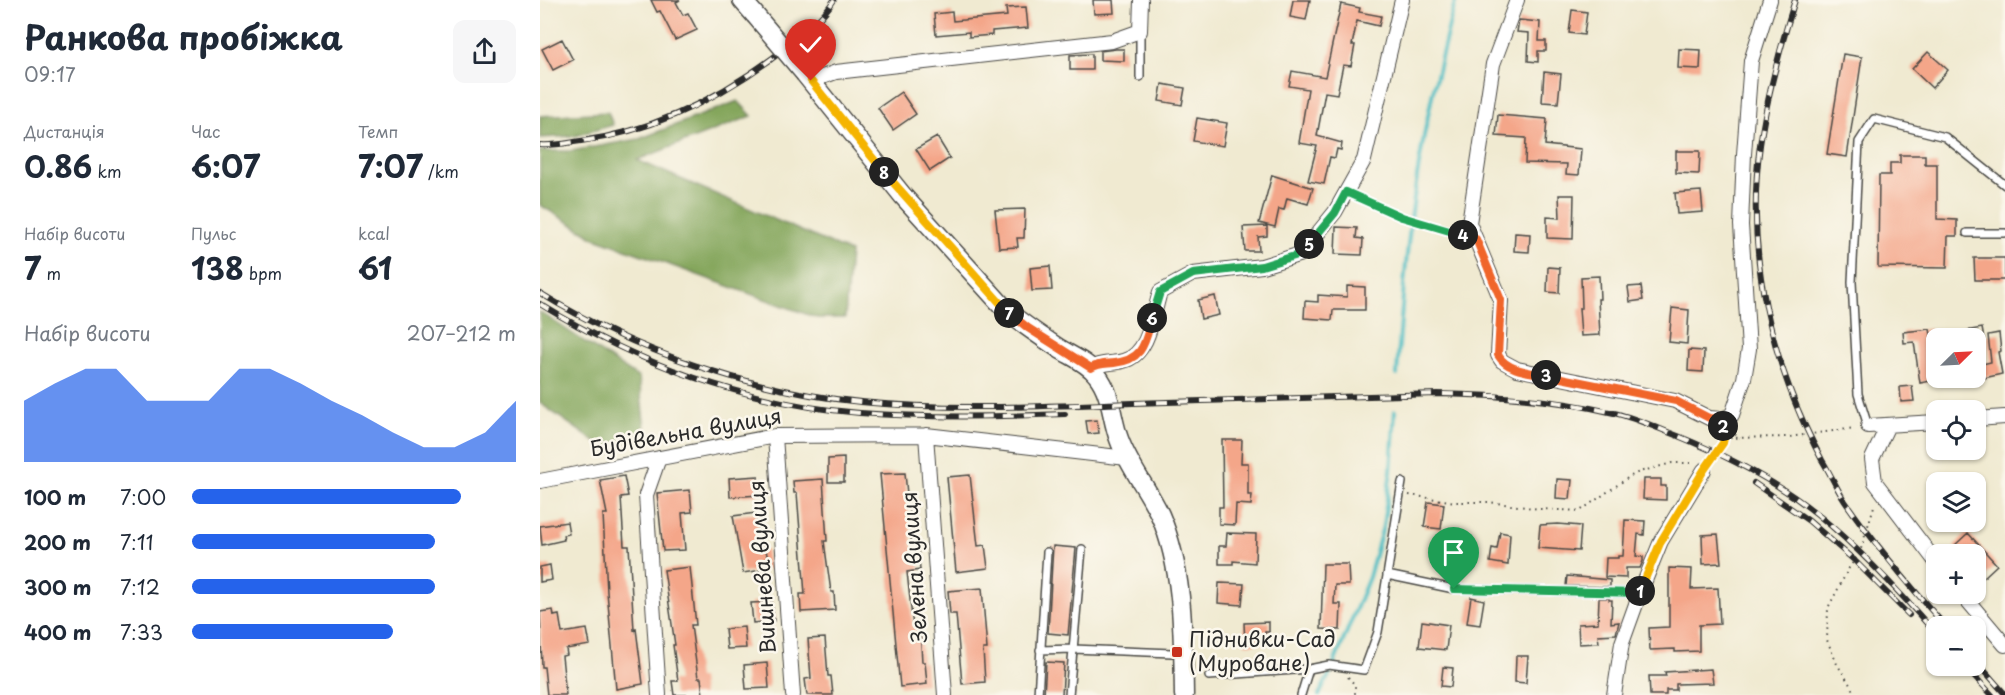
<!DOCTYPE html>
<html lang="uk">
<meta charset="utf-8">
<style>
:root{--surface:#fff;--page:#f6f6f7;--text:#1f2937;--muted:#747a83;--accent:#2563eb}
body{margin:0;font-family:"Playpen Sans",sans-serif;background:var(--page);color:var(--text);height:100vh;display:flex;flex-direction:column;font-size:22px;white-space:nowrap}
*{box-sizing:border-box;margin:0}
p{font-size:20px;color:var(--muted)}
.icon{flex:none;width:33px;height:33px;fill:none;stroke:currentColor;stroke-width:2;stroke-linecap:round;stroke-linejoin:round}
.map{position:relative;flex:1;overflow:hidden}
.drawer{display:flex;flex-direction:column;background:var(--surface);width:540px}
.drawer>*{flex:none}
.needle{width:39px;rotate:66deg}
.fabs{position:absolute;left:1386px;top:328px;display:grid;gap:12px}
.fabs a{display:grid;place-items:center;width:60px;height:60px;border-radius:12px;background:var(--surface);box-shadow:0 2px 4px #0004;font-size:30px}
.pin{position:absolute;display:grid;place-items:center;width:51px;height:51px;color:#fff;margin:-62px -26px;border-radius:50% 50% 50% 0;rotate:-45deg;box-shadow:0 0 6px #0007}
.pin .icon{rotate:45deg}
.km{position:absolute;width:30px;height:30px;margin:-15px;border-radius:50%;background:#222;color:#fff;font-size:16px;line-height:30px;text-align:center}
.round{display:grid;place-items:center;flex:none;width:63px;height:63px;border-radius:12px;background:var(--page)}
.headline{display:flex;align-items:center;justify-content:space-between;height:102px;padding:0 24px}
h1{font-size:33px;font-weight:700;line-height:45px}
.figures{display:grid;grid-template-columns:repeat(3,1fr);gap:9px;height:102px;padding:6px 24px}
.figures div{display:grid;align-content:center}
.figures b{font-size:30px;font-weight:700}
.figures small{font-size:16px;font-weight:400}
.figures p{font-size:16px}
.chart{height:168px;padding:12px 24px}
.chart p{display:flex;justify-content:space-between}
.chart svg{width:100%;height:108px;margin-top:6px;fill:var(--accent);opacity:.7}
ul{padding:0 24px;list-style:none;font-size:20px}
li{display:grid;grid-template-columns:96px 72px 1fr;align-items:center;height:45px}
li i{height:15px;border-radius:8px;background:var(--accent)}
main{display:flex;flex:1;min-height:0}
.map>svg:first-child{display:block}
</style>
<main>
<section class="drawer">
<div class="headline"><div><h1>Ранкова пробіжка</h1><p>09:17</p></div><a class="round"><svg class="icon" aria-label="share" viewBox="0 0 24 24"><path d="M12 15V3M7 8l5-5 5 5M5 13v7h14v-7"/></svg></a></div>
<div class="figures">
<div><p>Дистанція</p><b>0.86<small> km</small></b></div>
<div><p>Час</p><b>6:07</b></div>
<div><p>Темп</p><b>7:07<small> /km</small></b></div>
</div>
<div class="figures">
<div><p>Набір висоти</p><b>7<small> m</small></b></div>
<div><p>Пульс</p><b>138<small> bpm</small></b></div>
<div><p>kcal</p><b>61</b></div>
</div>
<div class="chart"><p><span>Набір висоти</span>207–212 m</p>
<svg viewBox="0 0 160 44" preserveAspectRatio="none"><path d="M0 44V19L10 12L20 6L30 6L40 19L50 19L60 19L70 6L80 6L90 12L100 19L110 25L120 32L130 38L140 38L150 32L160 19V44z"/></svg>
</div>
<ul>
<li><b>100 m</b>7:00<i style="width:83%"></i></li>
<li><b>200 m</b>7:11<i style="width:75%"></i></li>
<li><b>300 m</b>7:12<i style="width:75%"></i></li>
<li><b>400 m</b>7:33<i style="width:62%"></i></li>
</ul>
</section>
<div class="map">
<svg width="1465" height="695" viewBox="0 0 1465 695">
<rect width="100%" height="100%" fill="#fbf7ec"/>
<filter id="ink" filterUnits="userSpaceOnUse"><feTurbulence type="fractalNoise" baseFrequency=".0167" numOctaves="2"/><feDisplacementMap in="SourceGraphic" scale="12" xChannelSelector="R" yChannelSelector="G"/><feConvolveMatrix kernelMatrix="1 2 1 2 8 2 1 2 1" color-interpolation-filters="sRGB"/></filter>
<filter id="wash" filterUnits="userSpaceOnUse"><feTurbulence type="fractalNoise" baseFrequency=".008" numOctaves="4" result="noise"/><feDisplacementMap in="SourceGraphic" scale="24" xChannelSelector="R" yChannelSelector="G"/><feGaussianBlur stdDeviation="1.35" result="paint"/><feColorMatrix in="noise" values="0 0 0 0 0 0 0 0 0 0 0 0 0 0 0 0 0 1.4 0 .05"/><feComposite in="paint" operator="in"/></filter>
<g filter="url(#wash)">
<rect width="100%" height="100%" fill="#f0ead1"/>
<path fill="#84a65c" stroke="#586844" stroke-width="1.5" d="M198 101 212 116 97 160 310 252 305 318H277L55 238 0 205V151H31L99 139Z
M68 112 73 125 35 136 0 138V116Z
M0 312 99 378 105 430 71 453 0 403Z"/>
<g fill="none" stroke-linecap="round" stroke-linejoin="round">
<path stroke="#4ebdc3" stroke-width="4" d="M857 375C864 266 874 164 901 58 906 39 910 19 916 0
M779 695 791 671 829 577 843 526 851 471 855 411"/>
</g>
<g id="blocks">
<path fill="#f4a689" d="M111 0H140L136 2 143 15 148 13 157 30 135 40 120 11 117 12Z
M553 0H573L574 13 554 14Z
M753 0H770L766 20 750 17Z
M801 4 820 8 819 12 841 16 839 26 817 21 812 45H815L811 66 803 65 797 94 785 92 777 136 802 143 801 150 797 149 795 158 790 157 784 184 768 181 777 146 759 143 768 89 749 86 752 71 785 77Z
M486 7 488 28 452 31V35L429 37V32L396 35 394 14 412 12 413 21 467 16 466 8Z
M1032 10 1047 12 1044 35 1029 33Z
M979 20 1000 22 999 41H1006V51H998V62L988 61 989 33 977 32Z
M22 39 33 60 13 70 2 49Z
M576 49H584V61L560 60V51Z
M1139 49 1161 50 1160 69 1138 68Z
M1388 52 1408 70 1392 88 1372 69Z
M552 54V70H530V55Z
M1303 54 1322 57 1307 157 1287 154Z
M1004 72 1021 74 1018 103 1002 102Z
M622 84 645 88 642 105 619 101Z
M361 92 376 114 353 130 338 108Z
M958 115 1007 119 1005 145 1041 149 1039 175 1026 174 1027 164 985 163 986 138 956 136Z
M657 118 687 123 683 146 653 141Z
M397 137 410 158 390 171 376 149Z
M1136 151H1160L1159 174 1136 173Z
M1360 155H1385V164H1397V219L1417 220V236H1408L1407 268 1338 267 1339 175H1350V163H1360Z
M732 175 773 188 768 204 747 198 744 210 739 209 735 227 719 223Z
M1161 191 1163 212 1137 214 1135 193Z
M1019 195H1034L1033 239 1007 238V217L1020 218Z
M485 209 484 238H477L478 247 459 248 455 210Z
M727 226V236L718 237 719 251H705L703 227Z
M796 227 817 228 816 238 823 239 822 255 795 254Z
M975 233 990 234 989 252 974 251Z
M1434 258H1465V280H1435Z
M510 266 512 290 492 291 490 268Z
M1008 267 1020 268 1019 293 1007 292Z
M1059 276 1060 299H1058L1060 335 1041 336 1039 308H1042L1041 277Z
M807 286 825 287V310H793L792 320 764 318 765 301 778 302V295L807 297Z
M1101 286 1103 300 1090 302 1088 287Z
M675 296 679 315 661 319 658 300Z
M1132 308 1149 310 1147 344 1129 342Z
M1442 328 1444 339H1408V334Z
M1390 329 1396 365V380L1380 383 1374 342 1364 343 1363 332Z
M1459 333 1461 351 1458 352 1462 374 1444 378 1442 364 1451 362 1448 335Z
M1149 350 1164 351 1163 372 1148 371Z
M1372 386 1374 401 1361 402 1360 387Z
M557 420 559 433 548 434 546 421Z
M682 440H702L701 463H708V495H712L711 505 696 504 695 525 679 524V507H683Z
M304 458V482H288V459Z
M365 473 372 547 378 546 380 570 367 572 373 627H380L382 662H385L387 684 360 687 340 474Z
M430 475 438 546 445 545 448 568 416 572 407 477Z
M84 476 88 496 81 497 84 546H89L94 630 96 629 103 684 76 689 67 592 63 514H67L60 480Z
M218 476 219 495 190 497 189 478Z
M283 479 287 541H284L291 592H294L295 610 261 612 260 594H265L257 493H254L253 481Z
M1017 479 1032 480 1030 499 1016 498Z
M1104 479H1121V486H1126V500L1103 499Z
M150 490 152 512 142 513 145 550 123 551 117 493Z
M888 502 904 504 901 529 884 527Z
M216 513 221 550 226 549 229 569 203 573 193 516Z
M1085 520 1105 521 1104 535 1098 534 1096 556 1103 557V561L1100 568H1086V578L1065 577 1066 558H1078V556H1083Z
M27 522 29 534 23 535 24 540 2 545 0 526Z
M1018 524 1041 526 1039 551 998 548 1000 525Z
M960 532 970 534 968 565 950 562 952 548 957 549Z
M687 533 716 534 715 563 693 561V564H679V546H686Z
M1428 533 1457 565 1443 578 1436 570V555H1422L1414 546Z
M1178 534 1181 563 1163 564 1162 535Z
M513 546 536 548 528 635 508 633Z
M783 564H808L809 585H795L794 604H801L800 630 781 629Z
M10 565 12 580 0 582V567Z
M150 567 156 625H151L158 678H161L163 695H134L132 681H138L133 645H135L124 570Z
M1129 568 1152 569 1151 589 1178 588 1180 624 1159 625V651L1135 652V649L1110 650 1109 628 1129 627Z
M1027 576 1070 580V587L1026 586Z
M679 583 704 584 702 605 678 603Z
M442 588 447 649H443L445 682 422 684 416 614H410L408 591Z
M931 597 944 600 940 625 927 623Z
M1059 598H1069V600H1072L1071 623 1079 622 1076 634 1058 635 1059 643 1039 644 1038 624 1058 623Z
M232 602 234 621 213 623 211 603Z
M13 610 14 616 19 615 22 633 47 629 50 645 26 649 27 655 22 656 26 695H7L4 667H2L0 612Z
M882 621 909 625 906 650 879 647Z
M729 622V632H725V643L705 644 704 623Z
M204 627 206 648 187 649 185 629Z
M285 638 288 676H291L293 695H267L265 679 271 678 268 639Z
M976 656H988L986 683 975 682Z
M506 662 524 663 522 695H504Z
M227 663 229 688 206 689 204 665Z
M903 667 913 668 911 687 901 686Z
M1171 669 1173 683 1136 684V690H1126V695H1110L1109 676H1126L1125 672Z"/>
</g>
</g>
<g filter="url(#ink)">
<use href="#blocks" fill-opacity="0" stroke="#494844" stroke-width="1.5"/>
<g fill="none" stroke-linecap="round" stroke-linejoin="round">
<g stroke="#494844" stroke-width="10">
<path id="service" d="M600 77V31
M1427 233H1465
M1328 426 1318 394 1312 282 1319 142 1334 119 1405 137 1465 185
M847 575 914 589 1100 593
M500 650 533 649 632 653
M669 676 769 669 789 665 824 670 838 632 862 482
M498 695 507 552
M529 695 542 549
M761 695 769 669"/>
</g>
<g stroke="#494844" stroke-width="16">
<path id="minor" d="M977 0 953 64 929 223 961 300 958 355 962 361 977 369 1135 401 1169 418 1181 419 1192 415 1204 379 1209 349 1201 225 1204 154 1211 61 1230 0
M271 81 296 72 572 41 600 31 601 0
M551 368C561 362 572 364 583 361 609 355 613 315 620 292L653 274 722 266 761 254 795 212 824 160 862 0
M1436 419 1465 417
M1348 425 1332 459 1335 482 1396 562
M1328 426 1396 422
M386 435 405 695
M235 436 253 695
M0 481 235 436 386 435 587 458
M1422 594 1465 645
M119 695 106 495 119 458
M1074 695 1082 643 1100 593 1121 541 1164 470"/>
</g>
<g stroke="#494844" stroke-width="21">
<path id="tertiary" d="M202 0 215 15
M265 74 363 196 468 312C485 326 502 337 520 349 533 357 548 363 557 375 572 394 571 418 579 439 589 467 608 489 620 515 644 570 643 636 644 695"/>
</g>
<path stroke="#494844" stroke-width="2" stroke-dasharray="1.5 4.5" stroke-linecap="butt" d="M817 197 862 217 918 234
M1190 431 1200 438
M1184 438 1249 437 1315 428
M1171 460 1183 443 1184 431
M869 495 916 502H949L1000 509 1040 511 1089 477 1099 472 1132 463H1152
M808 677 815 685V695
M1315 695 1309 683 1297 664 1287 640 1288 608 1309 568 1320 552 1335 503"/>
<use href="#service" stroke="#fff" stroke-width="7"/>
<use href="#minor" stroke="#fff" stroke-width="14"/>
<use href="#tertiary" stroke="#fff" stroke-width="18"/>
<g stroke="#2b2b2b" stroke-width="6">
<path id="rail" d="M1255 0C1240 48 1227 96 1220 145 1205 254 1231 365 1282 460 1290 473 1296 487 1304 500 1335 545 1370 586 1406 627
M0 145C14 146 27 143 41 141 117 131 185 95 246 48 263 34 282 19 294 0
M0 293C94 351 211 391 321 402 411 411 502 406 593 403 694 400 796 397 897 394 956 395 1016 399 1074 413 1096 418 1117 428 1138 436 1187 456 1236 481 1277 514 1321 550 1359 591 1396 634
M0 304C96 363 206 404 320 413 388 418 456 417 525 414
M1214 483 1269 521 1314 560 1369 615
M1436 661 1465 694
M1425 666 1452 695"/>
</g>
<use href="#rail" stroke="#fbf7ec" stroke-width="4" stroke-dasharray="11" stroke-linecap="butt"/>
<g stroke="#494844" stroke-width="21" stroke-linecap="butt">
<path id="tertiary-bridge" d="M215 15 265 74"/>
</g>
<use href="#tertiary-bridge" stroke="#fff" stroke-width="18"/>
</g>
</g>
<g fill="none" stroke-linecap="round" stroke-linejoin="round" filter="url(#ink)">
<g stroke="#fff" stroke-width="12">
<path id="split-1" d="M914 589 1100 593V591"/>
</g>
<g stroke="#fff" stroke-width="12">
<path id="split-2" d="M1100 591 1121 541 1164 470 1183 443 1185 433 1183 426"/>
</g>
<g stroke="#fff" stroke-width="12">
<path id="split-3" d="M1006 375 1136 401 1169 418 1182 419 1183 426"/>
</g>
<g stroke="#fff" stroke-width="12">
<path id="split-4" d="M923 235 936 239 961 300 958 355C967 371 990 372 1006 375"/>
</g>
<g stroke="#fff" stroke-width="12">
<path id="split-5" d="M769 244 795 213 806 192 862 217 923 235"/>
</g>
<g stroke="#fff" stroke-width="12">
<path id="split-6" d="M612 318 620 292 653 274 722 266 761 254 769 244"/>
</g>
<g stroke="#fff" stroke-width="12">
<path id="split-7" d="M469 313 488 328 551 368C559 363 565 364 574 363 604 360 605 342 612 318"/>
</g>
<g stroke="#fff" stroke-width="12">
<path id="split-8" d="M344 172 469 313"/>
</g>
<g stroke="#fff" stroke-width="12">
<path id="split-9" d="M271 81 344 172"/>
</g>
<use href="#split-1" stroke="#22a559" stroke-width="8"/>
<use href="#split-2" stroke="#f5b400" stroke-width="8"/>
<use href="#split-3" stroke="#f0652b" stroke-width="8"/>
<use href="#split-4" stroke="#f0652b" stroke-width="8"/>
<use href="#split-5" stroke="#22a559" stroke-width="8"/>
<use href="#split-6" stroke="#22a559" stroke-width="8"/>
<use href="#split-7" stroke="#f0652b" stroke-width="8"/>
<use href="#split-8" stroke="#f5b400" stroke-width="8"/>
<use href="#split-9" stroke="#f5b400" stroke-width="8"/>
</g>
<rect fill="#c8321e" stroke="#fbf7ec" stroke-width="2" x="631" y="646" width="12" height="12" rx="3"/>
<g text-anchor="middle" stroke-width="5" stroke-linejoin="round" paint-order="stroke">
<g font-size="21" fill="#2b2b2b" stroke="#fbf7ec">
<text transform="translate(146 433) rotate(-10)" y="7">Будівельна вулиця</text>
<text transform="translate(223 567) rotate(-94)" y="7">Вишнева вулиця</text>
<text transform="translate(375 567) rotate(-94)" y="7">Зелена вулиця</text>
</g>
<g font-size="21" fill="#2b2b2b" stroke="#fbf7ec" text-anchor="start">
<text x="649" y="647">Піднивки-Сад<tspan x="649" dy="24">(Муроване)</tspan></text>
</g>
</g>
</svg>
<div class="fabs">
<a><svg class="needle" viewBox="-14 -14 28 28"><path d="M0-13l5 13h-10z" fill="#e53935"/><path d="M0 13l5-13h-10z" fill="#747a83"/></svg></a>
<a><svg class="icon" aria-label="locate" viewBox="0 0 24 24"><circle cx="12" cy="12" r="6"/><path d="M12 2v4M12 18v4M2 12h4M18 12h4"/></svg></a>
<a><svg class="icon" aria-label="layers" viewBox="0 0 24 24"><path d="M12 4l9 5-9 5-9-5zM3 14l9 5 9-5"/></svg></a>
<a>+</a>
<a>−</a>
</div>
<div class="pin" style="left:914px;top:589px;background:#1e9e55"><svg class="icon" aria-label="arrive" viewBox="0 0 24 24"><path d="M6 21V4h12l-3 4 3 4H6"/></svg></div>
<div class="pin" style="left:271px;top:81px;background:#d93025"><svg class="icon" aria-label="check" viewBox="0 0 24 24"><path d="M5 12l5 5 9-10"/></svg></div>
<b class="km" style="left:1100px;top:591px">1</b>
<b class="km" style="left:1183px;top:426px">2</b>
<b class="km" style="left:1006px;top:375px">3</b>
<b class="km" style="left:923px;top:235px">4</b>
<b class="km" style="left:769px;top:244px">5</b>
<b class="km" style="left:612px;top:318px">6</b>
<b class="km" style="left:469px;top:313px">7</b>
<b class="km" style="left:344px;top:172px">8</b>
</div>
</main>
